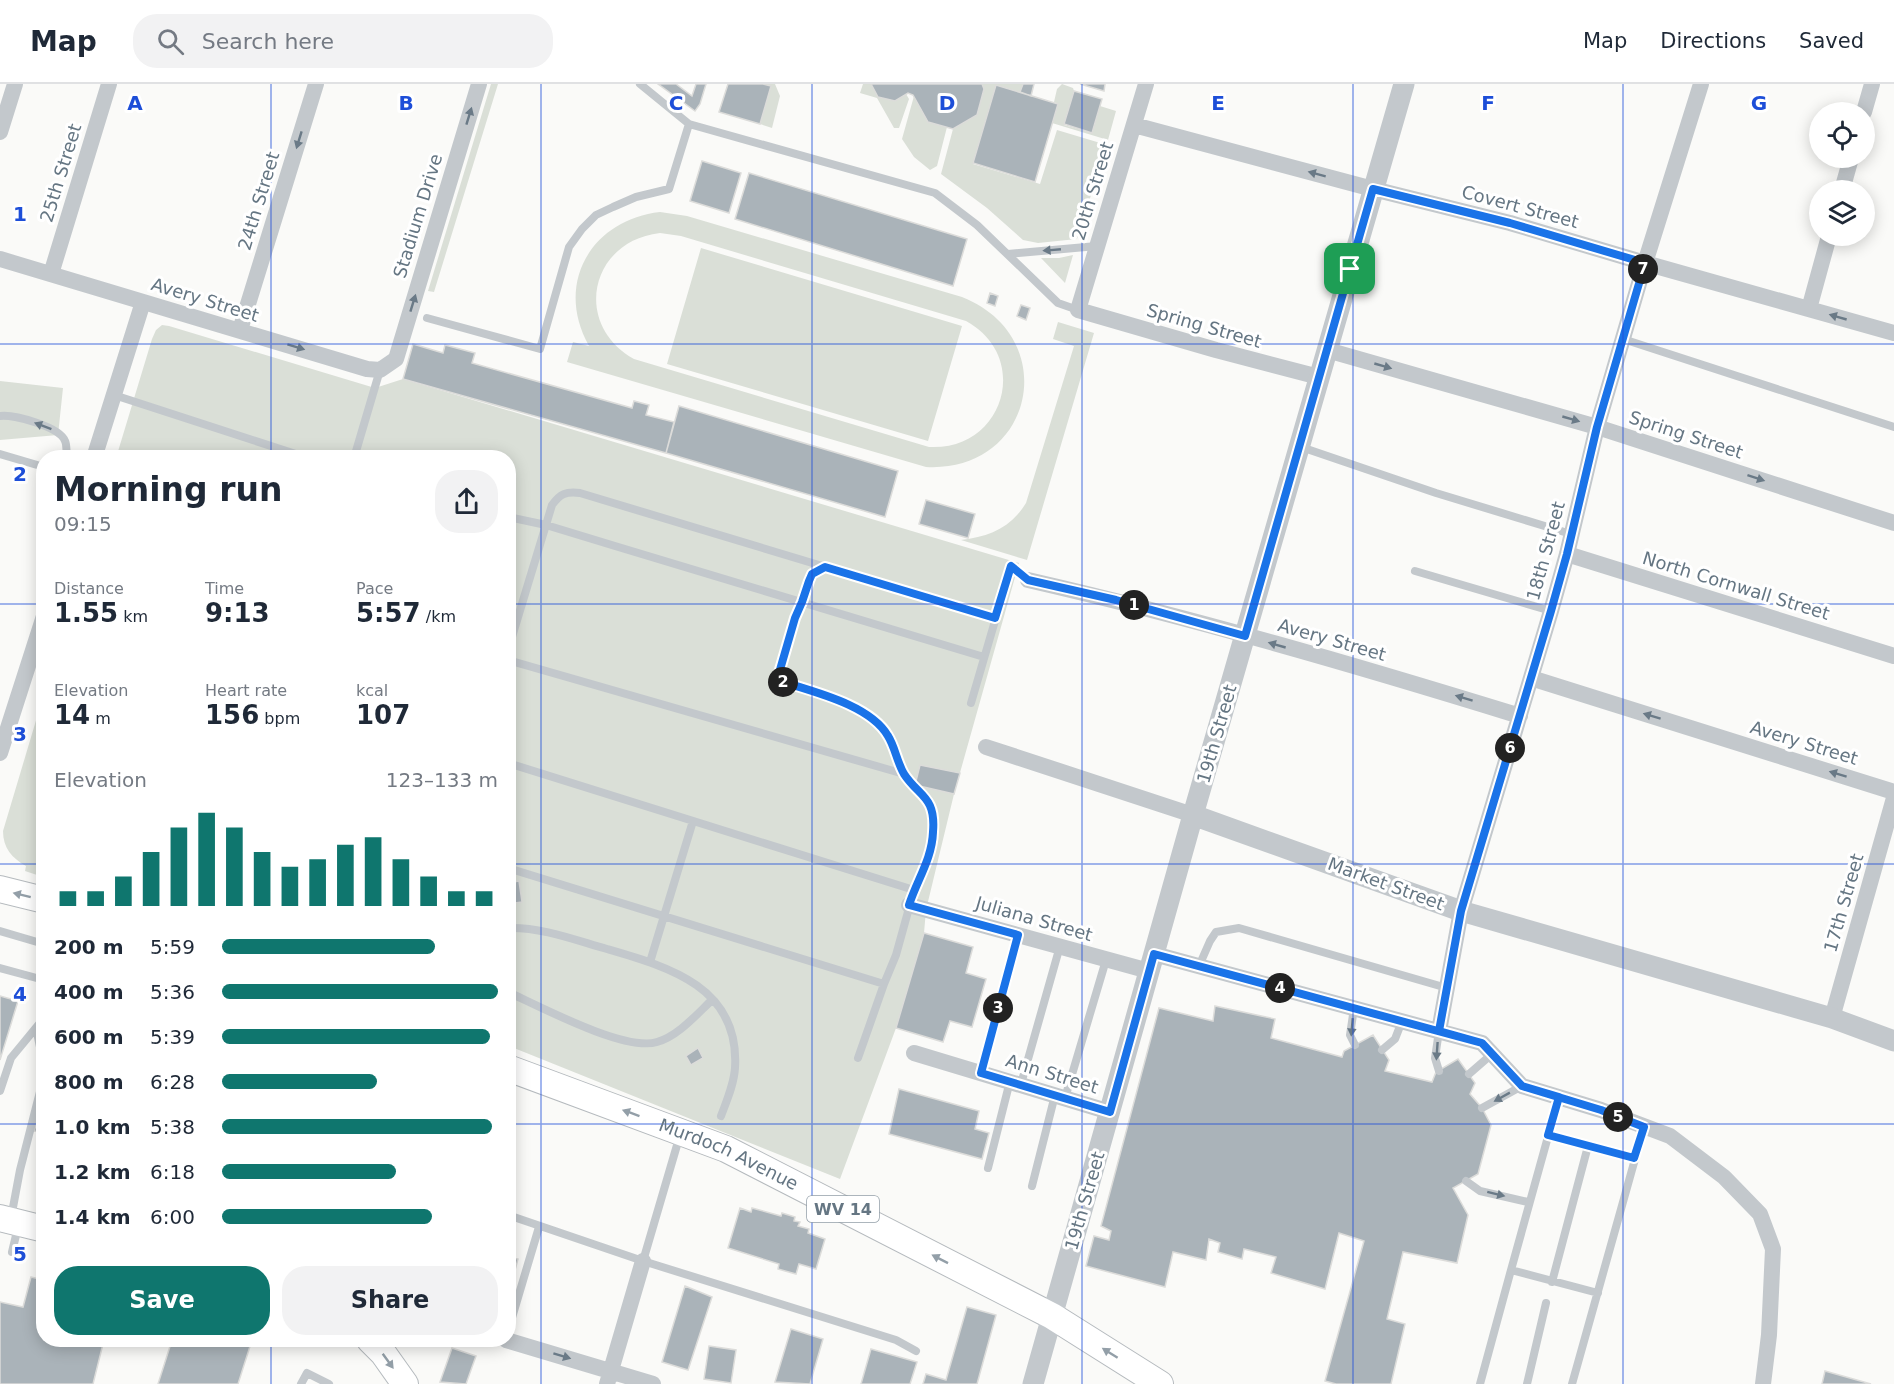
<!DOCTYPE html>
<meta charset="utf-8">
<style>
:root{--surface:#fff;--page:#f2f2f3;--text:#1f2937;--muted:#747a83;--line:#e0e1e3;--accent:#0f766e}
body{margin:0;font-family:"DejaVu Sans",sans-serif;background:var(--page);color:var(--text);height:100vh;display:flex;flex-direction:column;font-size:22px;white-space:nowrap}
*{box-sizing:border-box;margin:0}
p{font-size:20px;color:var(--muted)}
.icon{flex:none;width:33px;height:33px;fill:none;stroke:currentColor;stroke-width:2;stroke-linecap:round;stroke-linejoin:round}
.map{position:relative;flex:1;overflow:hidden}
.sheet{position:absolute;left:36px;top:366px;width:480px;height:897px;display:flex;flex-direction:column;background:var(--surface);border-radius:24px;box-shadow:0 3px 15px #0003}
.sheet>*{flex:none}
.fabs{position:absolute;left:1809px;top:18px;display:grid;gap:12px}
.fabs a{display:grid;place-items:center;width:66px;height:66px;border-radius:50%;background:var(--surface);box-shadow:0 3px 15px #0003;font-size:30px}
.pin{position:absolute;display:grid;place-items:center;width:51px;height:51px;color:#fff;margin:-26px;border-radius:12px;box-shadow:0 3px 9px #0006}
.km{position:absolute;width:30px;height:30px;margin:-15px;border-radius:50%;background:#222;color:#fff;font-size:16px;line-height:30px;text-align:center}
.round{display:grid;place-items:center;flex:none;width:63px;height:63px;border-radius:24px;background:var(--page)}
.head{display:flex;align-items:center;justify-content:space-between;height:102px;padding:0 18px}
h1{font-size:33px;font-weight:600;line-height:45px}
.stats{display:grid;grid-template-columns:repeat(3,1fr);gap:9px;height:102px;padding:6px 18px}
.stats div{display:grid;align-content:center}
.stats b{font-size:26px;font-weight:600}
.stats small{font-size:16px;font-weight:400}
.stats p{font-size:16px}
.chart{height:168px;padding:12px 18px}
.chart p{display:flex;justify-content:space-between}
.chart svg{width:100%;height:108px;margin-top:6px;stroke:var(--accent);stroke-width:6}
.cta{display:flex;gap:12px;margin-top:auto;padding:12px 18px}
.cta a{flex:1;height:69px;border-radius:24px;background:var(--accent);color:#fff;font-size:24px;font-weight:600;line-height:69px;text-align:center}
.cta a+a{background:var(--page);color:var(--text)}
ul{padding:0 18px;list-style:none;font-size:20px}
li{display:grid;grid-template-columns:96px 72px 1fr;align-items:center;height:45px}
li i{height:15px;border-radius:8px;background:var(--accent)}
header{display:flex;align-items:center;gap:36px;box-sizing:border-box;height:84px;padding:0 30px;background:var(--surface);border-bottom:2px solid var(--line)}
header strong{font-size:28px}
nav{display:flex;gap:33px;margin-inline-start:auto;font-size:21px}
.search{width:420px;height:54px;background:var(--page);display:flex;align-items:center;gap:15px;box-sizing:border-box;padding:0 21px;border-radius:24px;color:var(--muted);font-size:22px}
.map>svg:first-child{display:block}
</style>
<header>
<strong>Map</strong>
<div class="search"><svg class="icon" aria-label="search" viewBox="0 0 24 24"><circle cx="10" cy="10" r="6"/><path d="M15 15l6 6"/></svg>Search here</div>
<nav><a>Map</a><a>Directions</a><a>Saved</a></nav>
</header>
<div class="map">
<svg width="1894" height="1300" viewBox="0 0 1894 1300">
<rect width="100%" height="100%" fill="#fafaf8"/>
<path fill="#dadfd7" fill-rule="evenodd" d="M491 0H498L434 208 428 207Z
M763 0H775L780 12 772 44 760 40 771 3Z
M863 0H871L878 13 895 17 906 10 909 15 899 44H894L877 14 860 9Z
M982 0H1023L1020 8 996 1 973 80 1040 100 1057 46 1107 61 1077 155 1038 159 1023 156 987 124 941 90 953 45 977 31 984 5Z
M1062 0 1073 4 1074 7 1064 41 1092 49 1100 22 1116 27 1108 56 1052 39 1058 20 1054 18 1057 5Z
M914 12 928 38 947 43 937 82 930 86 914 73 902 55Z
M660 128 687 132 962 213C1063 253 1034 389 926 383L567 278 573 258 589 262C554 200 591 136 660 128ZM660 149 681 152 966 237C1032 273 1004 367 929 363L634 275C572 240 590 157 660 149Z
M701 164 962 242 928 357 667 280Z
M1073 171 1065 199 1041 174H1059Z
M1058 238 1094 249 1027 476 961 456C989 453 1011 444 1026 419L1074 262 1053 255Z
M162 241 169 242 375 304 403 295 1019 479 954 710 926 826 924 849 896 944 840 1095 509 962 508 374H116L152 255 156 246Z
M0 297 63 304 58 351 0 356Z
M43 613V793L25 787 26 782C12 774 3 764 3 747Z"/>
<path fill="#aab3b9" stroke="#dcdcda" stroke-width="1.5" d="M658 0H676L692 12 696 0H706L700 20 695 27Z
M728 0H763L771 2 760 40 719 28Z
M871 0H982L984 5 977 31 953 45 928 38 913 11 908 9 895 17 878 13Z
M1023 0H1034L1031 12 1020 8Z
M1080 0H1105L1104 7Z
M996 1 1058 20 1035 98 973 79Z
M1074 7 1102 15 1092 49 1064 40Z
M702 77 741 89 729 129 690 117Z
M749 89 967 155 953 202 735 135Z
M990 209 998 212 995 222 987 219Z
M1021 221 1030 224 1026 236 1017 232Z
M413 260 443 269 445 261 475 269 472 279 632 324 634 317 649 321 646 331 674 338 666 369 403 295Z
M679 322 898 387 885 433 666 369Z
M926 416 975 430 968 454 919 440Z
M920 681 960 689 954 710 915 701Z
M519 797 522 818 508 820V799Z
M924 849 973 863 966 889 986 895 972 943 950 937 943 958 896 944Z
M0 912 18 917 0 976Z
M1215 922 1275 935 1271 954 1342 973 1344 967 1373 951 1389 976 1385 987 1432 998 1436 988 1458 975 1475 999 1470 1010 1482 1024 1491 1041 1478 1090 1453 1104 1468 1131 1457 1179 1403 1168 1387 1235 1405 1240 1391 1300H1336L1325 1297 1364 1157 1339 1149 1325 1205 1271 1189 1276 1173 1244 1165 1242 1175 1218 1168 1220 1159 1209 1155 1206 1176 1173 1168 1165 1203 1086 1182 1094 1152 1109 1156 1111 1147 1101 1142 1159 924 1213 937Z
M698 964 703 974 691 981 686 972Z
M899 1005 979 1027 975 1045 989 1049 982 1075 889 1050Z
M44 1016V1049L34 1047Z
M740 1124 751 1128 752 1124 781 1132 782 1129 795 1133 794 1137 800 1138 798 1142 809 1145 808 1149 825 1155 816 1185 799 1180 796 1190 778 1185 779 1180 728 1164Z
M508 1173 518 1175 508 1212Z
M31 1193 44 1196V1256H104L93 1300H0V1218L23 1223Z
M685 1202 712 1213 688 1286 662 1278Z
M967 1223 996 1231 977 1300H923L926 1290 946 1296Z
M791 1245 823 1255 810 1300 775 1298Z
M172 1256H252L238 1300H158Z
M709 1262 736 1266 731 1299 704 1295Z
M452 1264 476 1272 466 1300 440 1298Z
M871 1265 917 1278 910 1300H861Z
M1825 1287 1871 1300H1822Z"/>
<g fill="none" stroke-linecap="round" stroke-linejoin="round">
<g stroke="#b5babe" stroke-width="28">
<g id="primary">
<path d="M0 805 44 816"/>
<path id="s1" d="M508 984 726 1065 1052 1232 1160 1300"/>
<path d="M0 1134 44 1145"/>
<path d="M370 1256 383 1269 405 1300"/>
</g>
</g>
<path stroke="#c3c8cc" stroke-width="8" d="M640 0 689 40 935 109 977 141 1058 219 1078 226
M1008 170 1097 162
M427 234 540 265 569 163 582 145 596 131 613 123 636 113 669 105 689 40
M1623 255 1894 343
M114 311 308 374
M0 332C14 330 60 343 65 357 67 361 66 367 67 371L64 374
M1301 363 1436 409 1571 450
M0 370 44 383
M354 374 380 286
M508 433 546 441 615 462 984 573
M825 483 812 490 809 497 802 518 795 534 777 596 851 622 866 629 879 639 889 652 904 690 928 715 932 729 934 746 931 766 924 786 914 806 896 871 884 900 858 974
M1415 487 1551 527
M508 566 552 421C560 410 566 407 580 409L995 534
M508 576 904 690
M971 619 1011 482 1028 496
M508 679 914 806
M508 784 884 900
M508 844C542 843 575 856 607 865 669 883 740 903 735 984 734 1000 727 1016 721 1032
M0 847 44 860
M650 878 693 737
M1199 882 1210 857 1216 848 1239 844 1447 904
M0 884 44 896
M508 908C539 922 625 968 657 958 678 952 696 931 712 916
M1354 924 1350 951 1355 961
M36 944 41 968 44 970
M1439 947 1435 974 1439 987
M1382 966 1395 955 1402 937
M981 989 1018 851
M1469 990 1492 970
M1021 1000 1060 862
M0 1007 11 974 44 934
M1559 1013 1511 1186 1598 1209
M1065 1014 1106 876
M1482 1024 1522 1002
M1548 1051 1634 1074
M988 1084 1010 997
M1466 1097 1480 1107 1528 1118
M1032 1102 1055 1011
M508 1131 643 1177 896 1256 916 1267
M11 1134 20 1086 44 992
M12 1168 18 1143
M643 1177 680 1051
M1552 1198 1588 1062
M508 1247 539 1143
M301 1300 307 1289 329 1300
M1480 1300 1511 1186
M1527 1300 1546 1219
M1572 1300 1644 1043"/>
<path stroke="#c3c8cc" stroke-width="16" d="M1146 0 1078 226 1216 266 1319 293
M1864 28 1872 0
M1134 41 1373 105 1510 139 1645 179 1894 249
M0 48 15 0
M1842 106 1851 74
M0 175 367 285 380 286 396 275 479 0
M51 190 109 0
M1809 225 1829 152
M240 246 316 0
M1327 266 1597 343 1894 439
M94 374 143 218
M1567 470 1894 572
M1028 496C1194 534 1358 582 1520 632
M1531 594 1894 708
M986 663 1193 731
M0 669 44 532
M909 821 1149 887
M1154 870 1482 959 1522 1002 1601 1026 1670 1052 1724 1093 1760 1130 1773 1165 1769 1251 1763 1300
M1832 934 1894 714
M1439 947 1461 827 1551 527 1567 470 1597 343 1645 179 1701 0
M914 969 1110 1028
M506 1256 653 1300
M607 1300 643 1177"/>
<path stroke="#c3c8cc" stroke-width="21" d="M1193 731 1461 827 1832 934 1894 957
M1033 1300 1193 731 1404 0"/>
<use href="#primary" stroke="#fff" stroke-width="26"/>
</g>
<defs><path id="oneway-solid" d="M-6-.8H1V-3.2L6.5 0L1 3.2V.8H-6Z" transform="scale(1.5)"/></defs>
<g fill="#6a7a87">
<use href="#oneway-solid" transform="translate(469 32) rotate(-73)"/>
<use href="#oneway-solid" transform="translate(299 56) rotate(107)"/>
<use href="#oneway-solid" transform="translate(1317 90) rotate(-165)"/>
<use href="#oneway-solid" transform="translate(1052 166) rotate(175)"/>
<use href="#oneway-solid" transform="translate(413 219) rotate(-73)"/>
<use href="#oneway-solid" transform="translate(1838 233) rotate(-164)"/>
<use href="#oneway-solid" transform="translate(296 263) rotate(17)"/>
<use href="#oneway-solid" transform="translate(1383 282) rotate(16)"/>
<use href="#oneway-solid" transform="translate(1571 335) rotate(16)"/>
<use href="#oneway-solid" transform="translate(43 342) rotate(-159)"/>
<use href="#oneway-solid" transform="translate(1756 394) rotate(18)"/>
<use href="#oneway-solid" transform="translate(1277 561) rotate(-164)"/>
<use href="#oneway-solid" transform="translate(1464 614) rotate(-163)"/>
<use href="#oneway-solid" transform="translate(1652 632) rotate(-163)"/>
<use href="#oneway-solid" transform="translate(1838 690) rotate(-163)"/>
<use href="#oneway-solid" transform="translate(1352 943) rotate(95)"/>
<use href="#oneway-solid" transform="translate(1437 967) rotate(94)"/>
<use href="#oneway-solid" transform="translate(1502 1013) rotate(151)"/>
<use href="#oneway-solid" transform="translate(1496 1110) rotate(14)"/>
<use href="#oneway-solid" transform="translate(562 1272) rotate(17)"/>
</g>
<g fill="#939fa8">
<use href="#oneway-solid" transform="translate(22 811) rotate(-166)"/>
<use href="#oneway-solid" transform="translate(631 1029) rotate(-160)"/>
<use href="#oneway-solid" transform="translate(940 1175) rotate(-153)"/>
<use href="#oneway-solid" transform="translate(1110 1269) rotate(-148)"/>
<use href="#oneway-solid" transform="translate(388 1277) rotate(54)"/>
</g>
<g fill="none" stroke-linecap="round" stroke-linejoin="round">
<g stroke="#fff" stroke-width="12">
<path id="route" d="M1350 185 1245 552 1116 516 1028 496 1011 482 995 534 825 483 812 490 809 497 802 518 795 534 777 596C810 607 870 620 888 652 895 663 897 678 904 690 919 713 936 712 933 748 932 775 917 796 909 821L1018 851 981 989 1110 1028 1154 870 1482 959 1522 1002 1559 1013 1548 1051 1634 1074 1644 1043 1601 1026 1522 1002 1482 959 1439 947 1461 827 1551 527 1567 470 1597 343 1645 179 1510 139 1373 105 1350 185"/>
</g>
<use href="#route" stroke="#1a73e8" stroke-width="8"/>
</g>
<path fill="none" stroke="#1d4ed8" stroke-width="1.5" stroke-opacity="0.55" d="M271 0V374M541 0V1300M812 0V1300M1082 0V1300M1353 0V1300M1623 0V1300M0 260H1894M0 520H44M508 520H1894M0 780H44M508 780H1894M0 1040H44M508 1040H1894M271 1256V1300"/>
<g text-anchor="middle" stroke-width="6" stroke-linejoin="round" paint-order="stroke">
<rect fill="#fff" stroke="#939fa8" stroke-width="1.5" x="807" y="1112" width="72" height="26" rx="4.5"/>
<g font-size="16" font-weight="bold" fill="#657683">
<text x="843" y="1131">WV 14</text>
</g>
<g font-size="18" fill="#657683" stroke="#fff">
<text transform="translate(61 89) rotate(-73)" y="6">25th Street</text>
<text transform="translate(1093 107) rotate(-73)" y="6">20th Street</text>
<text transform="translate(259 117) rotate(-73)" y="6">24th Street</text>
<text transform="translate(1520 123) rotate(15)" y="6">Covert Street</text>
<text transform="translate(418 132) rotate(-73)" y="6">Stadium Drive</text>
<text transform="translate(205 216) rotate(17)" y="6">Avery Street</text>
<text transform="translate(1204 242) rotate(16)" y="6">Spring Street</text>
<text transform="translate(1686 351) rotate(18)" y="6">Spring Street</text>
<text transform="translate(1546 467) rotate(-75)" y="6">18th Street</text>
<text transform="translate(1736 502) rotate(17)" y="6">North Cornwall Street</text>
<text transform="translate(1332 556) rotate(16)" y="6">Avery Street</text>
<text transform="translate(1217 650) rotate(-74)" y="6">19th Street</text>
<text transform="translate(1804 659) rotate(17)" y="6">Avery Street</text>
<text transform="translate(1386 800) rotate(20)" y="6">Market Street</text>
<text transform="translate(1844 819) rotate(-74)" y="6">17th Street</text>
<text transform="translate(1034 835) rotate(16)" y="6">Juliana Street</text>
<text transform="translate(1052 990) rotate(17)" y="6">Ann Street</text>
<text dy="6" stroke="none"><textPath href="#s1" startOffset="237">Murdoch Avenue</textPath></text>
<text transform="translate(1085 1117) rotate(-74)" y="6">19th Street</text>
</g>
</g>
<g font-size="20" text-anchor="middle" font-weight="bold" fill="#1d4ed8" stroke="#fff" stroke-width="6" stroke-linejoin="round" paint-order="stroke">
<text x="135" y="26">A</text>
<text x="406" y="26">B</text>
<text x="676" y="26">C</text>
<text x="947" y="26">D</text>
<text x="1218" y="26">E</text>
<text x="1488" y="26">F</text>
<text x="1759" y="26">G</text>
<text x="20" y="137">1</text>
<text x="20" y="397">2</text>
<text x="20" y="657">3</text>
<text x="20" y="917">4</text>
<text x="20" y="1177">5</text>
</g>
</svg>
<div class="fabs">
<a><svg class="icon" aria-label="locate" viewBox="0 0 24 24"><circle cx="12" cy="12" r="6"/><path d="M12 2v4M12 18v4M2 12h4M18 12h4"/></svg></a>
<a><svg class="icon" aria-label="layers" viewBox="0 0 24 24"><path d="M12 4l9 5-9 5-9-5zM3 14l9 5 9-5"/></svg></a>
</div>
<div class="pin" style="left:1350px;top:185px;background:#1e9e55"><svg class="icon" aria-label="arrive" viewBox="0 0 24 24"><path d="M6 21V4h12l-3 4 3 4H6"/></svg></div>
<b class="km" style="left:1134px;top:521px">1</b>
<b class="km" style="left:783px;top:598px">2</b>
<b class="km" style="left:998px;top:924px">3</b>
<b class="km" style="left:1280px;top:904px">4</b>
<b class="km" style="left:1618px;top:1033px">5</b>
<b class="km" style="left:1510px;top:664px">6</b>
<b class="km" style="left:1643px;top:185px">7</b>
<section class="sheet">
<div class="head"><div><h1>Morning run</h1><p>09:15</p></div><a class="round"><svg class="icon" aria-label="share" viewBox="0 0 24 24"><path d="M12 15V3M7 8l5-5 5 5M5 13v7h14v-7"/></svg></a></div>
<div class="stats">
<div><p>Distance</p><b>1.55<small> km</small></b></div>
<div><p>Time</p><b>9:13</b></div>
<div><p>Pace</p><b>5:57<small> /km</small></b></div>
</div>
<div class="stats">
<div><p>Elevation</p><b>14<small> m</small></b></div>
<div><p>Heart rate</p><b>156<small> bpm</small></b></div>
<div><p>kcal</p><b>107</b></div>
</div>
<div class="chart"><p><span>Elevation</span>123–133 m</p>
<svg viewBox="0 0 160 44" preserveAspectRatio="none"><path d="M5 44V38M15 44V38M25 44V32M35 44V22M45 44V12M55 44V6M65 44V12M75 44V22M85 44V28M95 44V25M105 44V19M115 44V16M125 44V25M135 44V32M145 44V38M155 44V38"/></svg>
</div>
<ul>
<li><b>200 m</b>5:59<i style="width:77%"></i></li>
<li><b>400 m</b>5:36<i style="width:100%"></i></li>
<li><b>600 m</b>5:39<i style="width:97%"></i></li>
<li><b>800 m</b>6:28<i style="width:56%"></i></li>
<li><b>1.0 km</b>5:38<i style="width:98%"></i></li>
<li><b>1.2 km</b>6:18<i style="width:63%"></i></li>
<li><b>1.4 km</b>6:00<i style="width:76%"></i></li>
</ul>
<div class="cta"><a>Save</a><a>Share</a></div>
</section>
</div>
